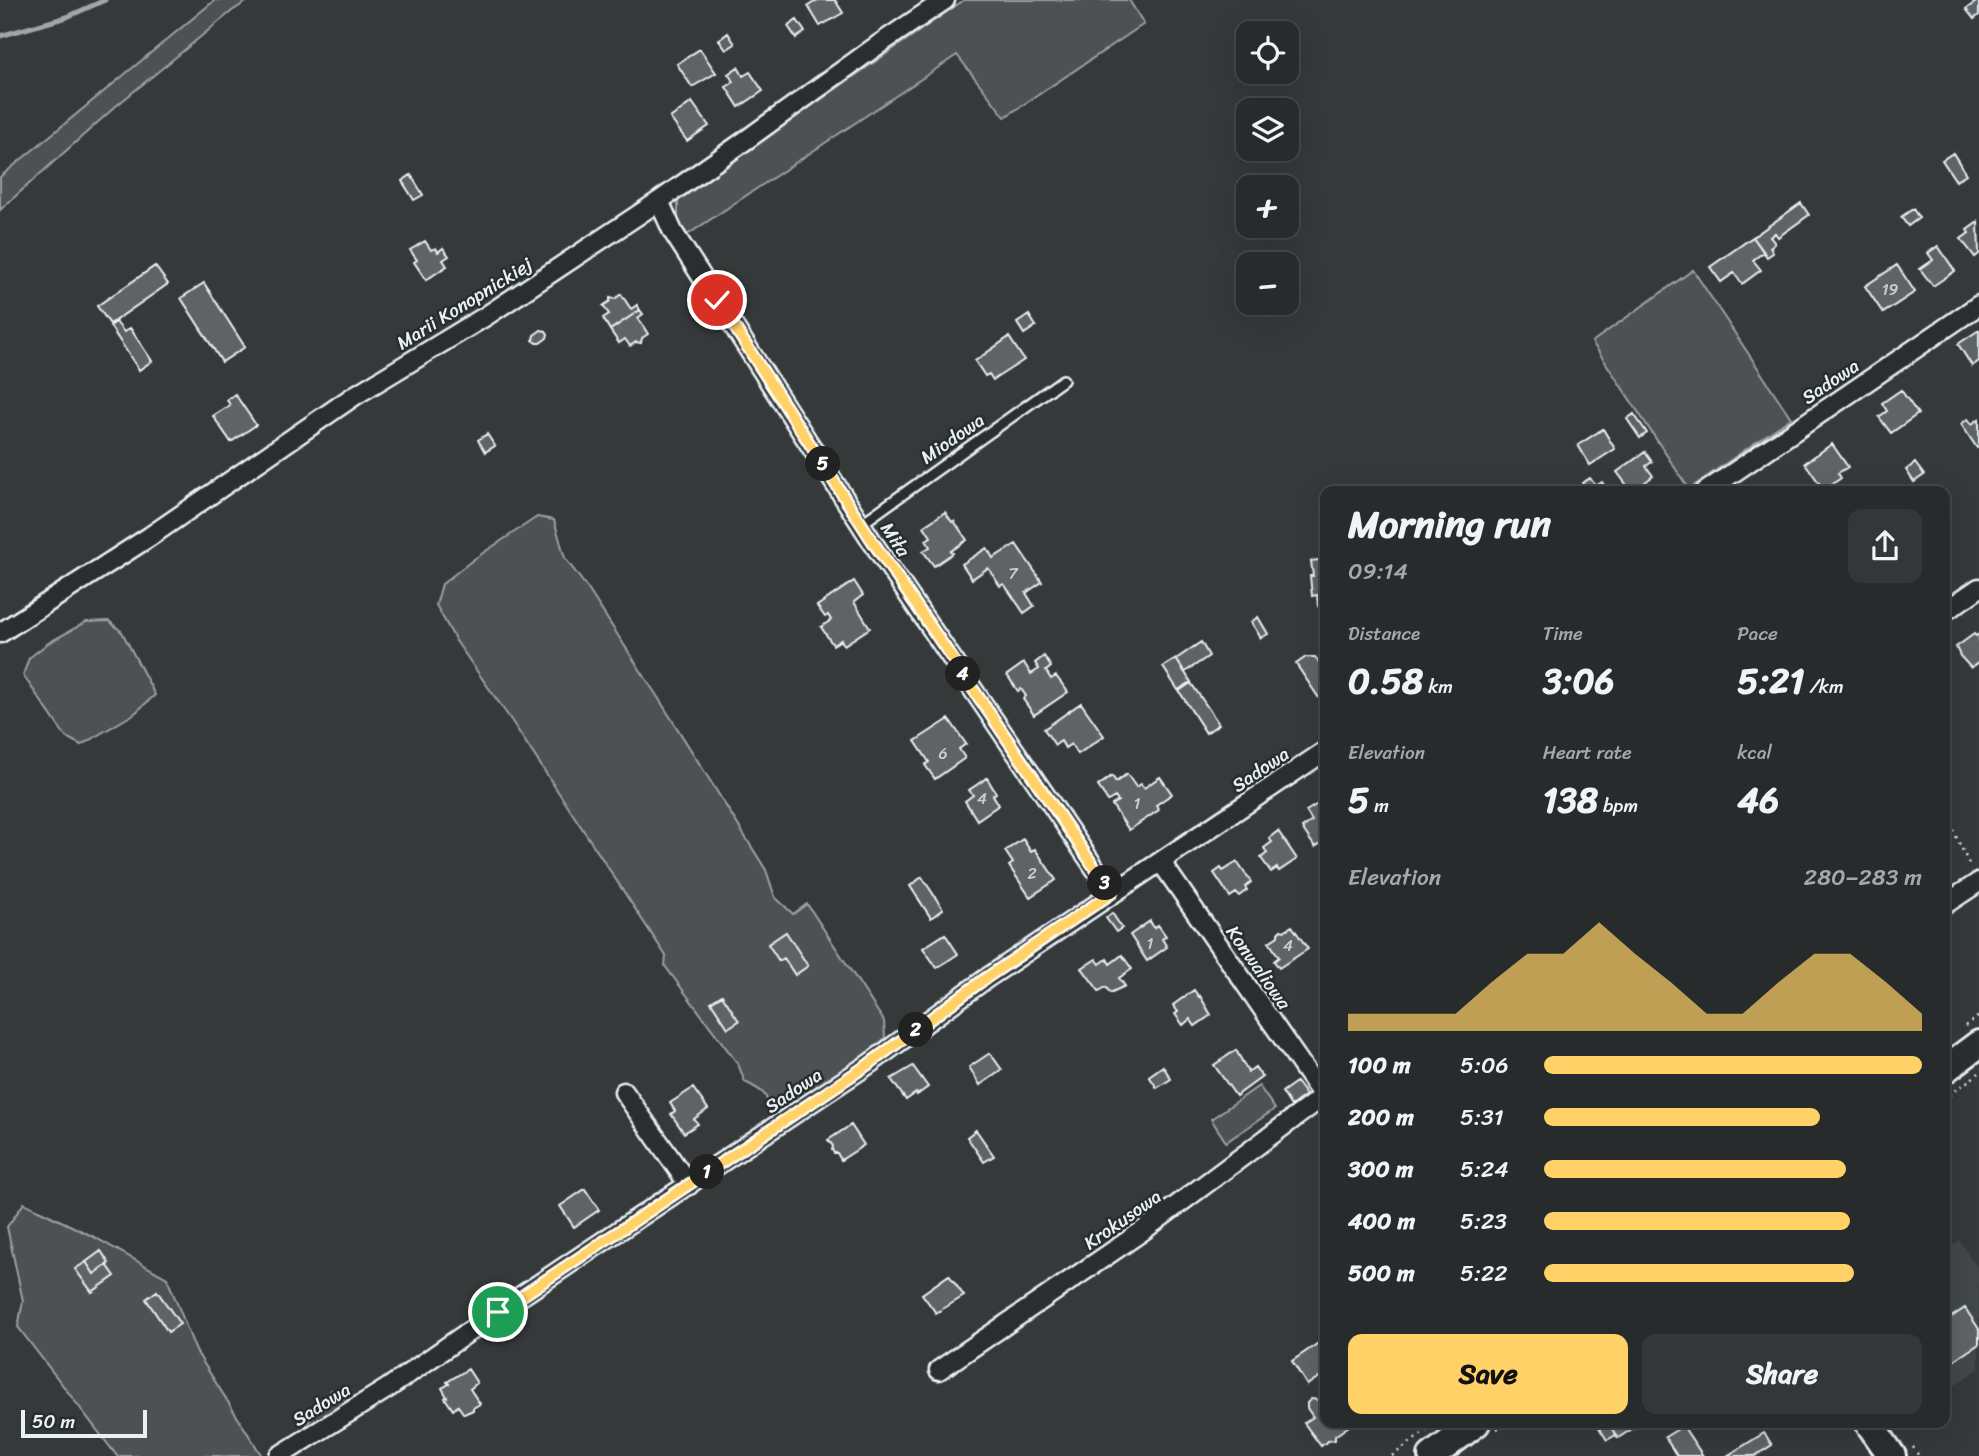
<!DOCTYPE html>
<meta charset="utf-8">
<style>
:root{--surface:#282b2c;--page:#343738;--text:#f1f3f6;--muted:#a5a7a9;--line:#444748;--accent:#ffd166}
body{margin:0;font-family:Sriracha,sans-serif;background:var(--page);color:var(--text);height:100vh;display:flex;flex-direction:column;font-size:26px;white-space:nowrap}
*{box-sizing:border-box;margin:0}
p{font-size:23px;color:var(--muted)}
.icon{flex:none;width:38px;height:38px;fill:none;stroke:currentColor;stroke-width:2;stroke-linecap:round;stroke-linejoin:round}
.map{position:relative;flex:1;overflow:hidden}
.side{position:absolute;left:1320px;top:486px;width:630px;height:942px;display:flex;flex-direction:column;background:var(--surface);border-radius:14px;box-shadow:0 7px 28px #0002,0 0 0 2px var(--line)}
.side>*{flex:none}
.controls{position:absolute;left:1236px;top:21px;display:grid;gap:14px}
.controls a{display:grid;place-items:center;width:63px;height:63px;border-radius:14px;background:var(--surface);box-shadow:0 7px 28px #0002,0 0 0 2px var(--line);font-size:35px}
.scale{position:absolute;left:21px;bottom:18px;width:126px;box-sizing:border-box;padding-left:7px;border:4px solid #e8f1f8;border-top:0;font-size:19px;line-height:24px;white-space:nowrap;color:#e8f1f8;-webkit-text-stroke:5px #2a2d2e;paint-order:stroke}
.pin{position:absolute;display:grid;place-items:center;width:60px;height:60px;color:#fff;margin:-30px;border:4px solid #fff;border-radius:50%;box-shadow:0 2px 7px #0007}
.km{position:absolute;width:35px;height:35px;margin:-18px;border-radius:50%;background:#222;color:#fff;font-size:19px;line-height:35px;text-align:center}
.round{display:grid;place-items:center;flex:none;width:74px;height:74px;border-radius:14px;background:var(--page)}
.head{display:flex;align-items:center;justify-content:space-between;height:119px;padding:0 28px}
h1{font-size:38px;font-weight:800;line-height:52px}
.figures{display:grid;grid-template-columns:repeat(3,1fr);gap:10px;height:119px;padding:7px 28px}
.figures div{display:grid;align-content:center}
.figures b{font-size:35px;font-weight:800}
.figures small{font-size:19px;font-weight:400}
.figures p{font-size:19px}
.chart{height:196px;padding:14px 28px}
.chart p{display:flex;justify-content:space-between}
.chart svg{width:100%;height:126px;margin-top:7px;fill:var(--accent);opacity:.7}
.primary-button{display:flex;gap:14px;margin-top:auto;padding:14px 28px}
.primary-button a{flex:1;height:80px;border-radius:14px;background:var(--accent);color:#111;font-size:28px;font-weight:800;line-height:80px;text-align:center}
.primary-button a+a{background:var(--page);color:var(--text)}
ul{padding:0 28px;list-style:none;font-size:23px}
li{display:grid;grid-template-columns:112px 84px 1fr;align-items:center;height:52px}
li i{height:18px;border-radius:9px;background:var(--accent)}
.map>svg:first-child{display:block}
</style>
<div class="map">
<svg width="1979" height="1456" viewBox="0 0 1979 1456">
<rect width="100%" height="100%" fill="#35393a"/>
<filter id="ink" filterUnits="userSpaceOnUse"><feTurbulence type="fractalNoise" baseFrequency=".0143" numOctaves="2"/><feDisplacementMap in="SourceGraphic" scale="14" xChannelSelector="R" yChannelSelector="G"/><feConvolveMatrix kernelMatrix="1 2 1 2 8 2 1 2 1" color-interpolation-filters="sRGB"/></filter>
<g filter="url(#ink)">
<path fill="#424647" d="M1959 1240 1979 1270V1369L1944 1392V1252Z"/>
<path fill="#4d5152" stroke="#9aa1a5" stroke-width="2" d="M215 0H249L232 11 116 106 0 210V177Z
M964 0H1129L1144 24 1005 117 957 55 687 235 678 221V201L696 186Z
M1693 270 1791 418 1689 489 1592 342Z
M537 517 554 520 565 558 588 589 659 699 766 870 775 897 793 914 807 904 884 1021 885 1038 869 1055 775 1118C761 1095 775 1097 745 1082L738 1064 665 966 666 956 511 720 456 641 436 605 442 584 474 559Z
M109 621 122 632 155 695 134 714 81 745 66 737 23 675 29 658 48 643 86 622Z
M1259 1086 1275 1109 1226 1142 1211 1119Z
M24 1203 94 1237 167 1278 196 1351 262 1456H117L18 1327 23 1301 7 1227Z
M331 1390 350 1401 329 1419 295 1441Z"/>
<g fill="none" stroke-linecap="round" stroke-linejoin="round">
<path stroke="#a0a7ac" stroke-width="5" d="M0 36 67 17 105 0"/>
</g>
<path fill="#5f6365" stroke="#e8f1f8" stroke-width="2" d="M818 0H835L843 13 820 26 808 6Z
M1979 0V15L1974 19 1966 9Z
M797 20 805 32 796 38 788 26Z
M728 33 735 44 726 50 719 40Z
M700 49 716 73 692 87 677 64Z
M738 67 743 76 750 72 763 91 739 107 726 87 734 82 728 74Z
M692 102 709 126 687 141 670 118Z
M1953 153 1966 174 1956 181 1942 160Z
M411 175 423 195 414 200 402 181Z
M1801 203 1809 215 1778 237 1775 233 1770 237 1775 243 1770 247 1773 253 1767 257 1753 237Z
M1913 209 1919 218 1908 226 1901 217Z
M1978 222 1979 254 1975 257 1961 239 1969 233 1967 230Z
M1753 237 1764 252 1753 260 1761 270 1742 284 1734 273 1721 282 1710 267Z
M425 241 431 250 436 248 438 252 443 248 449 256 443 260 447 266 426 280 414 262 417 260 410 250Z
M1938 246 1955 271 1933 286 1920 269 1933 260 1928 253Z
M1897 265 1915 292 1883 313 1865 286Z
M155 266 168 284 110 324 97 306Z
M204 283 245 347 222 362 181 298Z
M621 294 631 309 637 305 640 310 610 330 603 318 609 314 603 306 610 301V298L615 299Z
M640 310 643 314 638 318 648 334 642 338 641 343 636 342 630 346 625 339 619 343 610 330Z
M1029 315 1036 326 1024 334 1017 323Z
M116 322 124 332 130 328 152 361 139 370 110 326Z
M541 330 546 331 548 334 547 338 540 343H536L533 340 534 335Z
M1979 330V361L1972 366 1958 344Z
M1009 337 1024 360 993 380 989 374 985 376 975 361Z
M1901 390 1918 414 1891 433 1879 417 1887 411 1882 403Z
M235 394 256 425 231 442 213 416 230 405 227 400Z
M1634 414 1647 433 1640 438 1627 419Z
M1968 419 1972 424 1979 419V447L1977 448 1961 424Z
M1603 429 1615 449 1590 465 1578 445Z
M487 434 495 446 485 452 478 440Z
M1832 444 1848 467 1838 473 1841 478 1824 490 1805 463Z
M1645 452 1652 462 1646 466 1653 476 1632 492 1617 472Z
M1915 463 1924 475 1914 482 1906 470Z
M1590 478 1596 486 1602 482 1609 492H1588L1582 483Z
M945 512 952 522 954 521 967 540 951 551 953 553 934 566 923 551 930 547 926 540 931 537 924 526Z
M1016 544 1042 582 1026 593 1034 606 1024 613 1004 584 1000 586 988 568 972 579 962 564 987 548 993 558Z
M1325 559V605L1318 606 1317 595 1312 596 1310 576H1313L1311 561Z
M854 581 863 595 854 602 870 628 844 645 841 640 833 645 821 627 831 620 828 615 825 617 817 606Z
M1258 617 1268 634 1261 638 1251 622Z
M1974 634 1976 636 1979 634V662L1971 668 1960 656 1956 647Z
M1201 642 1209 656 1185 672 1176 659Z
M1044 656 1051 667 1046 671 1051 679 1056 676 1068 692 1034 715 1023 699 1026 696 1021 689 1018 691 1007 675 1024 663 1031 674 1039 669 1035 663Z
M1306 657H1315L1325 670V694L1319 698 1296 664Z
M1176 659 1191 682 1178 690 1163 667Z
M1191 683 1219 724 1206 733 1179 691Z
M1081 703 1104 736 1078 754 1071 744 1065 748 1061 741 1055 745 1044 729Z
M949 719 966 744 959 749 965 758 935 779 925 765 929 762 915 741Z
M1127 774 1136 787 1141 784 1144 788 1160 777 1172 794 1156 805 1159 810 1129 830 1112 805 1118 801 1115 797 1108 801 1098 786 1112 776 1116 782Z
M987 778 996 793 993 795 999 805 977 820 965 801 973 795 969 790Z
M1321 802 1325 808V848L1321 843 1315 847 1302 828 1312 821 1306 811Z
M1278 831 1297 859 1279 871 1277 868 1271 872 1261 858 1267 853 1264 848 1272 842 1269 838Z
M1023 839 1031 852 1035 849 1056 880 1030 897 1009 866 1013 863 1005 851Z
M1237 862 1251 882 1245 887 1247 890 1239 896 1236 893 1230 897 1214 873 1221 868 1223 871Z
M922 877 943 909 931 918 910 886Z
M1112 913 1122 928 1116 932 1106 918Z
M1150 921 1154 928 1158 925 1166 936 1162 939 1167 947 1147 961 1130 935Z
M1292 926 1308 949 1279 968 1274 961 1279 957 1269 942 1278 936V933L1281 930 1284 931Z
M786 932 808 966 795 975 784 958 779 961 768 944Z
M945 934 958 954 937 968 923 948Z
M1122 955 1132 969 1119 978 1125 986 1110 993 1106 987 1099 991 1082 968 1096 959 1100 964 1107 959 1110 964Z
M1194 990 1199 997 1200 996 1211 1015 1195 1026 1190 1019 1183 1025 1175 1014 1178 1012 1173 1005Z
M722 995 739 1021 728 1028 711 1002Z
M1236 1050 1248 1072 1255 1067 1262 1077 1236 1096 1214 1065Z
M990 1053 1002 1070 980 1085 969 1067Z
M913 1066 928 1087 917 1095 916 1093 906 1100 891 1079Z
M1163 1066 1171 1079 1157 1088 1149 1076Z
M1296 1082 1306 1095 1291 1106 1282 1092Z
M693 1088 708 1109 694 1119 698 1124 684 1133 671 1114 675 1111 670 1103Z
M851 1125 864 1145 841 1160 837 1153H834L832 1150 833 1146 828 1140Z
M976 1130 994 1156 984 1162 967 1137Z
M585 1189 599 1210 574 1227 560 1206Z
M101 1251 109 1263 94 1274 86 1262Z
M86 1262 94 1274 107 1265 115 1276 92 1292 75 1269Z
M949 1275 964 1296 936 1313 922 1294Z
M157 1291 180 1324 168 1332 146 1299Z
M1965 1308 1979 1329V1344L1944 1367V1322Z
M1320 1342 1325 1349V1373L1307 1385 1292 1361Z
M468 1369 477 1383 470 1389 480 1404 473 1408V1410L464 1414 458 1406 453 1410 445 1398 447 1397 442 1388 449 1384 447 1382Z
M1311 1399 1318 1400 1325 1408V1423H1347L1349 1426 1335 1436V1440L1328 1441 1321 1446 1304 1423 1313 1417 1307 1408V1403Z
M1596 1423H1608L1616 1435 1607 1440Z
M1608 1423H1633L1635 1427 1618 1438Z
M1683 1426 1703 1456H1677L1665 1437Z
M1764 1433 1772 1445 1755 1456H1727Z"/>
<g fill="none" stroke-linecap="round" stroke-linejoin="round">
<g stroke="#e8f1f8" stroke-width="14">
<path id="lane" d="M861 524 1063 380"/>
</g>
<g stroke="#e8f1f8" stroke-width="23">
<path id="street" d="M659 201 673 232 875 546 1112 893
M1705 492 1979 305
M1944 612 1979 588
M0 633 149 537 354 396 486 316 659 201 746 140 878 45 945 0
M1161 862 1323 1096
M1944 905 1979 882
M624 1092 689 1185
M939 1370 1141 1232 1325 1095
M279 1456 388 1388 497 1312 869 1064 987 978 1325 751"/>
</g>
<g stroke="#e8f1f8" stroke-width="32">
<path id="secondary" d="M1944 1070 1979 1044
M1869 1423 1892 1456
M1432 1456 1476 1423"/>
</g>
<path stroke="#e8f1f8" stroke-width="2.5" stroke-dasharray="2 5" stroke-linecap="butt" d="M1944 811 1970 866
M1965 1026 1979 1016
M1944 1099 1979 1073
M1497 1429 1505 1423
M1913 1447 1919 1456
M1392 1456 1437 1423"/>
<use href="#lane" stroke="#2a2d2e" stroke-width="9"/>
<use href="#street" stroke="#2a2d2e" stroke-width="18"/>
<use href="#secondary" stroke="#2a2d2e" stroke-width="26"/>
</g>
</g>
<g fill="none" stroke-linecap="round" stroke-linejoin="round" filter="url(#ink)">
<g stroke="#fff" stroke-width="14">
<path id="route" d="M498 1312 869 1064 986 978 1112 893 875 545 717 300"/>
</g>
<use href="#route" stroke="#ffd166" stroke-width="9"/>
</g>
<g text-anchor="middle" stroke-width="5" stroke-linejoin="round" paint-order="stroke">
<g font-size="16" fill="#c6ced3">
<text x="1890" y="295">19</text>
<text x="1013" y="579">7</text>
<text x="943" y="759">6</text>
<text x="982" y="804">4</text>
<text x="1137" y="809">1</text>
<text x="1032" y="879">2</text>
<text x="1150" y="949">1</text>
<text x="1288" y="951">4</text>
</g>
<g font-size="19" fill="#e8f1f8" stroke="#2a2d2e">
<text transform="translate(464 303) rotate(-32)" y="7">Marii Konopnickiej</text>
<text transform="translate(1830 381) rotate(-34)" y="7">Sadowa</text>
<text transform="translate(952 438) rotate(-35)" y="7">Miodowa</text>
<text transform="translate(896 539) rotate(56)" y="7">Miła</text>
<text transform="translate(1260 769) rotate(-34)" y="7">Sadowa</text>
<text transform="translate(1259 967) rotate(55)" y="7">Konwaliowa</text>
<text transform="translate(793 1090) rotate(-34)" y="7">Sadowa</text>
<text transform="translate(1122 1219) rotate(-35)" y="7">Krokusowa</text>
<text transform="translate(321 1404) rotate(-32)" y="7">Sadowa</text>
</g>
</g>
</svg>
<div class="controls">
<a><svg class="icon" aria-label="locate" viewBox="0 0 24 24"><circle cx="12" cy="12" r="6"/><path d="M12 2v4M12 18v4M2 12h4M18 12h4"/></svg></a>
<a><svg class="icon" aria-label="layers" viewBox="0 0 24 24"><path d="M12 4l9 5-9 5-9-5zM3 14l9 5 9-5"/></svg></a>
<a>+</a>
<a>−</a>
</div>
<div class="scale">50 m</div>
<div class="pin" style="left:498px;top:1312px;background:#1e9e55"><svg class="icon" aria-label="arrive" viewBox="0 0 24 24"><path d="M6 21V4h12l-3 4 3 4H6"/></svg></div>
<div class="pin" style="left:717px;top:300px;background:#d93025"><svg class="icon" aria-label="check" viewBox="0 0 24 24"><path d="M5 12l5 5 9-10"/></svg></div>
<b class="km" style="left:707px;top:1172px">1</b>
<b class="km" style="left:916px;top:1030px">2</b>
<b class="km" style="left:1105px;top:883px">3</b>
<b class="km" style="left:963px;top:674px">4</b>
<b class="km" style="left:823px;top:464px">5</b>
<section class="side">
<div class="head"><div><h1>Morning run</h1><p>09:14</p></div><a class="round"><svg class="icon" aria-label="share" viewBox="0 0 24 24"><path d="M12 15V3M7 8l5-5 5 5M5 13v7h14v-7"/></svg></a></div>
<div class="figures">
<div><p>Distance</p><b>0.58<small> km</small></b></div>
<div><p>Time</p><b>3:06</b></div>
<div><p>Pace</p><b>5:21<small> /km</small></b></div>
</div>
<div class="figures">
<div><p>Elevation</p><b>5<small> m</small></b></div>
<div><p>Heart rate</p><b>138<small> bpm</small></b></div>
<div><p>kcal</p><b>46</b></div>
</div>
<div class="chart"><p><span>Elevation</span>280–283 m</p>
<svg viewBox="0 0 160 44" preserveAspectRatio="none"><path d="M0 44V38L10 38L20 38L30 38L40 27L50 17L60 17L70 6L80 17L90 27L100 38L110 38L120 27L130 17L140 17L150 27L160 38V44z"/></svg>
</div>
<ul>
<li><b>100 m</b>5:06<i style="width:100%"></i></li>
<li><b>200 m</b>5:31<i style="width:73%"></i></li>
<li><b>300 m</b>5:24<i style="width:80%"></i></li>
<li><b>400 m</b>5:23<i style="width:81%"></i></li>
<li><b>500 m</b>5:22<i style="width:82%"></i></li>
</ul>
<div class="primary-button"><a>Save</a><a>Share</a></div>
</section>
</div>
